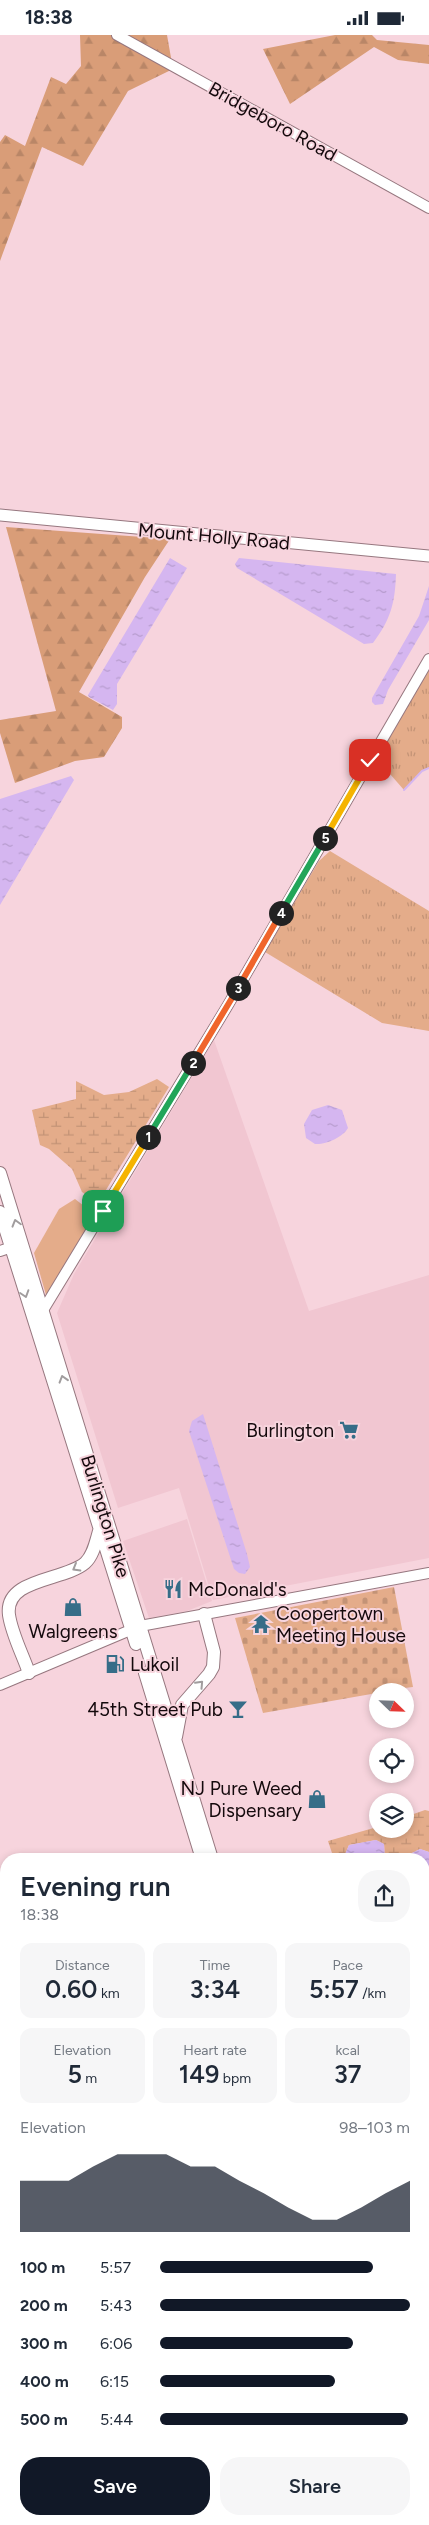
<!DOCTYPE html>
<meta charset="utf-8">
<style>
:root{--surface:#fff;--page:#f6f6f7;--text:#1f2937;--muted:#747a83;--accent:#111827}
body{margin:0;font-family:Figtree,sans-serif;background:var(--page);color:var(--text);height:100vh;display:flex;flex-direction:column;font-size:19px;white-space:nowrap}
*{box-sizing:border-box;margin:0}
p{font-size:16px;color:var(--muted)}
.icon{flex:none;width:28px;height:28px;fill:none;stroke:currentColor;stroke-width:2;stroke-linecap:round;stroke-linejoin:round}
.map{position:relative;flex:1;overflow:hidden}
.side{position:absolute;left:0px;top:1818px;width:430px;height:672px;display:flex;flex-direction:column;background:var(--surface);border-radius:20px 20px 0 0;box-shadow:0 2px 8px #0003}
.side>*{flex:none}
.needle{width:32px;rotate:113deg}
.tools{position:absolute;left:369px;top:1648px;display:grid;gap:10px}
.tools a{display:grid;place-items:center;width:45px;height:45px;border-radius:50%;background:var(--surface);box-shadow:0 2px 8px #0003;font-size:25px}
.pin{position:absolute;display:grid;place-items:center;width:42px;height:42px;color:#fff;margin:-21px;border-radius:10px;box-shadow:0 2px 8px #0006}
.km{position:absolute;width:25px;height:25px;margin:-12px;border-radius:50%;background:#222;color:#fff;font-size:14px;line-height:25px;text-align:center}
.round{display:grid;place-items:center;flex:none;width:52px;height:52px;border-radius:20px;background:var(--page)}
.overview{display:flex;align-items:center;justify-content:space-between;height:85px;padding:0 20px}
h1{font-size:28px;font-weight:600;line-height:38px}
.stats{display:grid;grid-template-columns:repeat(3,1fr);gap:8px;height:85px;padding:5px 20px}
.stats div{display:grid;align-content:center;border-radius:12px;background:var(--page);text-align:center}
.stats b{font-size:25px;font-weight:600}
.stats small{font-size:14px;font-weight:400}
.stats p{font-size:14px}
.chart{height:140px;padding:10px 20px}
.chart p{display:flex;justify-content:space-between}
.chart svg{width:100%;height:90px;margin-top:5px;fill:var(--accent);opacity:.7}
.button{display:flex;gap:10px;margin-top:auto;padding:10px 20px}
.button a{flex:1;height:58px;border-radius:20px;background:var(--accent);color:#fff;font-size:20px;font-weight:600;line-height:58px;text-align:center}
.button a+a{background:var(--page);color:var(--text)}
ul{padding:0 20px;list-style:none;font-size:16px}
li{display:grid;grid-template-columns:80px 60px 1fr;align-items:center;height:38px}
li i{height:12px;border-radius:6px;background:var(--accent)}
.status{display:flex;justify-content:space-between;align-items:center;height:35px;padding:0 25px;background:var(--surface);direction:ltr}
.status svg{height:14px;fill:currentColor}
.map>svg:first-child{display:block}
</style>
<div class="status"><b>18:38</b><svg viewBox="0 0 49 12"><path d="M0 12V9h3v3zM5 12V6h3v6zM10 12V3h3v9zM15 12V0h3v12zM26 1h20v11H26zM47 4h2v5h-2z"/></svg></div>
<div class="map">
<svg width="429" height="2490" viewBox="0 0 429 2490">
<defs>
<pattern id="forest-firs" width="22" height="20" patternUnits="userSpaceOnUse" patternTransform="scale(1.25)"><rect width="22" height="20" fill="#d99d78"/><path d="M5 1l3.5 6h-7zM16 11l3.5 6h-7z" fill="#b98667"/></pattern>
<pattern id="wetland-marsh" width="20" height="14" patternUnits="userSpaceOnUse" patternTransform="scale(1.25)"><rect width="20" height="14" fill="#e4ac8a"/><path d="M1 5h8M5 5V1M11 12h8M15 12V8" fill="none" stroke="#c39376"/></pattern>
<pattern id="cemetery-stones" width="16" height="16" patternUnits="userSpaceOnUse" patternTransform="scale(1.25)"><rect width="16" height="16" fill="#e4ac8a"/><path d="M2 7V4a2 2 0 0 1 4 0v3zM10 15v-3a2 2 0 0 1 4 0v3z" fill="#c39376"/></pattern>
<pattern id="park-tufts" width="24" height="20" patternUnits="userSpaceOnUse" patternTransform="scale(1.25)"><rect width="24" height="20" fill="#e4ac8a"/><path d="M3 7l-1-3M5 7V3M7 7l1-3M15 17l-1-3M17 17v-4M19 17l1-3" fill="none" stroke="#c39376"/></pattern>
<pattern id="water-ripples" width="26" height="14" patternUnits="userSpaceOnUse" patternTransform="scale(1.25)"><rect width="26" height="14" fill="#d5b6f0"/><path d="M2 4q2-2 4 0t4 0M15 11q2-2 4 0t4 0" fill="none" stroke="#b69bcd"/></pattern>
</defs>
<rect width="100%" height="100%" fill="#f7d4dd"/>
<path fill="#f1c6d1" d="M214 1005 309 1276 429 1240V1523L213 1565 179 1453 118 1473 57 1278 74 1239Z
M187 1484 212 1566 187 1576 149 1583 123 1506Z
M0 1942 6 1973V2186L0 2183Z
M178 2484H406L408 2490H156Z"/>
<path fill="#e4ac8a" d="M75 1164 93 1178 94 1185 48 1261 46 1260 34 1218 59 1174Z"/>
<path fill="url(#forest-firs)" d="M80 0H167L173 34 128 56 83 131 42 112 0 226V107L5 100 25 111 51 42 66 49 81 31Z
M335 0H372L377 5 429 10V29L398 25 374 12 290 69 263 14Z
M6 492 170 504 145 542 79 657 122 682V693L104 722 75 726 15 748 0 698V685L56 676Z"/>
<path fill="url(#wetland-marsh)" d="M157 1044 169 1052 98 1168 82 1157 72 1134 49 1114 40 1110 32 1075 76 1064V1046L104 1060 129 1057Z
M425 1775 429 1776V1817L420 1814 412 1818 408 1824H385L384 1809 376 1805 349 1810 343 1824H334L328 1806 377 1792 405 1794V1782Z"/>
<path fill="url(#cemetery-stones)" d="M394 1552 413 1652 378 1656 377 1658 263 1678 235 1583Z"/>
<path fill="url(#park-tufts)" d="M429 635V733L422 736 404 755 376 723Z
M330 816 429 876V996L382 988 265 917 319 826Z"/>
<path fill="url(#water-ripples)" d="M170 523 187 533 117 649V669L113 675 89 662 88 660Z
M239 523 396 539C395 568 391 584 373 608L364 609 237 533 235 529Z
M429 551V585L388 655 383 669 375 670 372 667V663L419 581Z
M71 741 74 745 0 870V764Z
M328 1070 342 1075 348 1093C343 1102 326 1110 315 1109L306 1103 304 1089 312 1075Z
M203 1379 247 1519 250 1532 245 1539 239 1538 234 1534 189 1396 192 1386Z
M376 1805 384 1809 385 1824H343L349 1810Z
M420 1814 429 1817V1878L424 1877V1824H408L412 1818Z"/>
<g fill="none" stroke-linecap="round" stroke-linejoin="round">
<path stroke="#d5b6f0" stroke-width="2" d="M404 755 422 736 429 733"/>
<g stroke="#96777f" stroke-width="12">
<path id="secondary" d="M117 0 429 173
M0 1216 18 1210
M42 1277 228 970 429 624
M0 1650 140 1591 429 1538
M0 1942 6 1973
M0 2026 6 1997
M424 2405 429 2410
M424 2417 429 2423
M0 2453 6 2456
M0 2466 6 2470
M38 2484 63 2490
M156 2490 178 2484"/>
</g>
<g stroke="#96777f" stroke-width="13">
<path id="primary" d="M0 480 429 521"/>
</g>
<g stroke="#96777f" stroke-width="14">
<path id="highway" d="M0 1138 212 1824
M0 1177 136 1609
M29 1638C23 1620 12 1600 9 1580 4 1543 64 1546 85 1528 94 1520 96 1505 100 1493
M145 1638 202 1824
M176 1702 182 1670 209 1639 213 1632 214 1617 204 1579
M424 2466 429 2452
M406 2484 408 2490
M417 2484 419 2490"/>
</g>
<use href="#secondary" stroke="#fff" stroke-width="10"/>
<use href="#primary" stroke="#fff" stroke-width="11"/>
<use href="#highway" stroke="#fff" stroke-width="12"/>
</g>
<defs><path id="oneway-chevron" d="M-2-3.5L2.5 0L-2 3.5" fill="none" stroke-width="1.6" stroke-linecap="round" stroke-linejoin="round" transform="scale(1.25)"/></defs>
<g stroke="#a19d9e">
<use href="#oneway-chevron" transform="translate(16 1188) rotate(-106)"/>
<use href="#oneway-chevron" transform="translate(25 1259) rotate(72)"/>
<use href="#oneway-chevron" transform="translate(63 1344) rotate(-107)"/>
<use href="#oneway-chevron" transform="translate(76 1533) rotate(150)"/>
<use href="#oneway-chevron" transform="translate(200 1649) rotate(-47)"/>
</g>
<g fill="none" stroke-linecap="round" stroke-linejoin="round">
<g stroke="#fff" stroke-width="10">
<path id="split-1" d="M103 1176 148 1102"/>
</g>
<g stroke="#fff" stroke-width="10">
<path id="split-2" d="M148 1102 193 1028"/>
</g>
<g stroke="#fff" stroke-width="10">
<path id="split-3" d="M193 1028 238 953"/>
</g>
<g stroke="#fff" stroke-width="10">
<path id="split-4" d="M238 953 281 878"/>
</g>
<g stroke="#fff" stroke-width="10">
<path id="split-5" d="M281 878 325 803"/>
</g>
<g stroke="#fff" stroke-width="10">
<path id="split-6" d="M325 803 370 725"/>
</g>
<use href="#split-1" stroke="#f5b400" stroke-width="6"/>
<use href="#split-2" stroke="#22a559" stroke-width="6"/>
<use href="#split-3" stroke="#f0652b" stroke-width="6"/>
<use href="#split-4" stroke="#f0652b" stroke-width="6"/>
<use href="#split-5" stroke="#22a559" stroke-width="6"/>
<use href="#split-6" stroke="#f5b400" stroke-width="6"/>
</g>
<defs>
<g id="supermarket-bare" transform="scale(1.5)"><path d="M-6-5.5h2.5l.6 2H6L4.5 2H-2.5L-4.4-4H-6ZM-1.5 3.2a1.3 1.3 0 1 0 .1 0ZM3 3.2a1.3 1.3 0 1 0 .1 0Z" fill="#366d88" stroke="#f7d4dd" stroke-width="2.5" paint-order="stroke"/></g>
<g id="restaurant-bare" transform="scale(1.5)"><path d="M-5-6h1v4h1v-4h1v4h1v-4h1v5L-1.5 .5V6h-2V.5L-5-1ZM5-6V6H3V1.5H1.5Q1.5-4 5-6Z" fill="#366d88" stroke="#f7d4dd" stroke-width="2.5" paint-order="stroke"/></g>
<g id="shop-bare" transform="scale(1.5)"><path d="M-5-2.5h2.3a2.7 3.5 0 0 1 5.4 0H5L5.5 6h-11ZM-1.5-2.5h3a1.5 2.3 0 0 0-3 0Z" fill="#366d88" stroke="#f7d4dd" stroke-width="2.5" paint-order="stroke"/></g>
<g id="temple-bare" transform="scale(1.5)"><path d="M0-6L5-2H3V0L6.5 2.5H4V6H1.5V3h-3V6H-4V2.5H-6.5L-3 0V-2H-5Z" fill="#366d88" stroke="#f7d4dd" stroke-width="2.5" paint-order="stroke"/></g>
<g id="fuel-bare" transform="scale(1.5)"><path d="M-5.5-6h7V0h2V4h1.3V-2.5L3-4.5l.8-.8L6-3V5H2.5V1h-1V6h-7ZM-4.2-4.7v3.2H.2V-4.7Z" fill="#366d88" stroke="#f7d4dd" stroke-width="2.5" paint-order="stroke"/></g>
<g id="bar-bare" transform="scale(1.5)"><path d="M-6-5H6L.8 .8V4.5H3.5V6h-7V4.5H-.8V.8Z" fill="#366d88" stroke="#f7d4dd" stroke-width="2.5" paint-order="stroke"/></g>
</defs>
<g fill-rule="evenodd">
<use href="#supermarket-bare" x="349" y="1395"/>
<use href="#restaurant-bare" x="173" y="1554"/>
<use href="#shop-bare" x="73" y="1572"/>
<use href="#temple-bare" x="261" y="1589"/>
<use href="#fuel-bare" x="115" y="1629"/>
<use href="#bar-bare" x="238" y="1674"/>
<use href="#shop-bare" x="317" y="1764"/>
</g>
<g text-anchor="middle" stroke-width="4" stroke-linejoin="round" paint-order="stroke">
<g font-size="19" fill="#14090c" stroke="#f7d4dd">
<text transform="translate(273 86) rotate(29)" y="7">Bridgeboro Road</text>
<text transform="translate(214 501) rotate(5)" y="7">Mount Holly Road</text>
<text transform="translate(106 1481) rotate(73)" y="7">Burlington Pike</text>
</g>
<g font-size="19" fill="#14090c" stroke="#f7d4dd" text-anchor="end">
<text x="334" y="1402">Burlington</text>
<text x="188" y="1561" text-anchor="start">McDonald's</text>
<text x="276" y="1585" text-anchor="start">Coopertown<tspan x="276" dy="22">Meeting House</tspan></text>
<text x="73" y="1603" text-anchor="middle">Walgreens</text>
<text x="130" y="1636" text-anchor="start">Lukoil</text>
<text x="223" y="1681">45th Street Pub</text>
<text x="302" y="1760">NJ Pure Weed<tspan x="302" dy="22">Dispensary</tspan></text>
</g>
</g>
</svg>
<div class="tools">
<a><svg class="needle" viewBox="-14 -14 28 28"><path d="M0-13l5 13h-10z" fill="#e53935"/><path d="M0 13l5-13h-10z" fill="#747a83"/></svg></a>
<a><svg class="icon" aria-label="locate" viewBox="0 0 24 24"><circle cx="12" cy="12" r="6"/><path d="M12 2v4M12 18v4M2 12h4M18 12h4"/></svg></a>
<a><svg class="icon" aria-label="layers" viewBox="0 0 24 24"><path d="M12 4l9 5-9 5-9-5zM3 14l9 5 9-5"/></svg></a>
</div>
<div class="pin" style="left:103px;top:1176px;background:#1e9e55"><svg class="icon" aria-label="arrive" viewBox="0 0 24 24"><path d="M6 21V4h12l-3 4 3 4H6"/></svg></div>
<div class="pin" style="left:370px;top:725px;background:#d93025"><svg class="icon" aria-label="check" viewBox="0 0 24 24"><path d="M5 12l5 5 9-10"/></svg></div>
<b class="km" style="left:148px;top:1102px">1</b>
<b class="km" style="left:193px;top:1028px">2</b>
<b class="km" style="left:238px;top:953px">3</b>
<b class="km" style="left:281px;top:878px">4</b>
<b class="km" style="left:325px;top:803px">5</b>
<section class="side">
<div class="overview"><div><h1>Evening run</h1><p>18:38</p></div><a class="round"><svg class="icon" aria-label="share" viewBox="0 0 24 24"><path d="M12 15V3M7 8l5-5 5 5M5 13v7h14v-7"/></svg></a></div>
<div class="stats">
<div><p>Distance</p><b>0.60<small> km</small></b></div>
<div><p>Time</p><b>3:34</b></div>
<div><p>Pace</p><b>5:57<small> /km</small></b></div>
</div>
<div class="stats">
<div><p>Elevation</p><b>5<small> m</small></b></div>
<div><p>Heart rate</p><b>149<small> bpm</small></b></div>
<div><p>kcal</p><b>37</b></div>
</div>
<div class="chart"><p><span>Elevation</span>98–103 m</p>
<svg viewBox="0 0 160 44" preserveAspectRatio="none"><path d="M0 44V19L10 19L20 19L30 12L40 6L50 6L60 6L70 12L80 12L90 19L100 25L110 32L120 38L130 38L140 32L150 25L160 19V44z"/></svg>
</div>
<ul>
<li><b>100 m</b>5:57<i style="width:85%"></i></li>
<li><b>200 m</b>5:43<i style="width:100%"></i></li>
<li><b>300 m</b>6:06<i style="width:77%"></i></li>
<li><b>400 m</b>6:15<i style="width:70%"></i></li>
<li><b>500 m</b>5:44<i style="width:99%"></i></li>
</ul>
<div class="button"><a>Save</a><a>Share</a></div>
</section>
</div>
